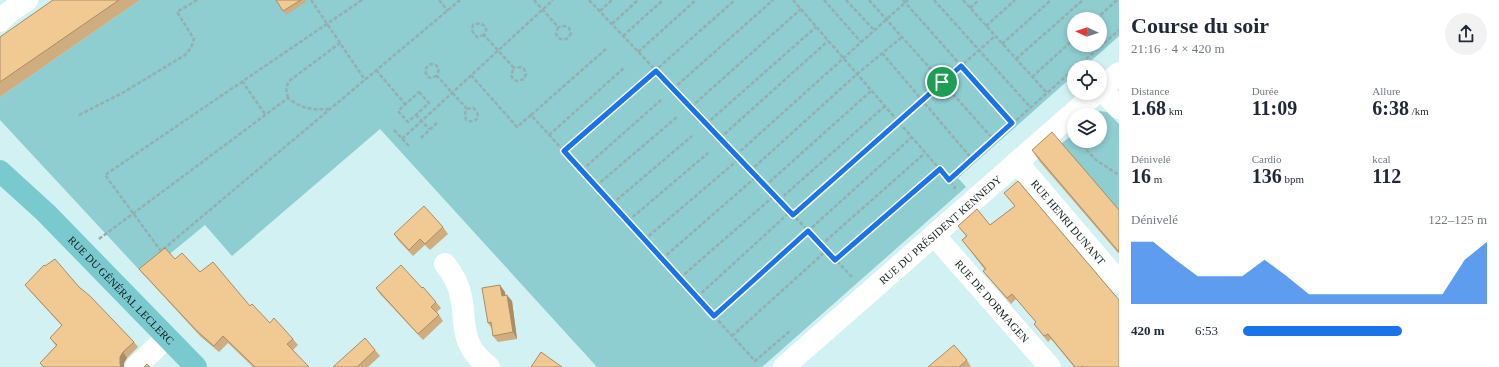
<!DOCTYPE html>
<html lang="fr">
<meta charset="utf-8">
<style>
:root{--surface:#fff;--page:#f2f2f3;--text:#1f2937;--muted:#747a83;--accent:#1a73e8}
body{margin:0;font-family:"Times New Roman",serif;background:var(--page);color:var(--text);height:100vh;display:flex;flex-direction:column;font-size:15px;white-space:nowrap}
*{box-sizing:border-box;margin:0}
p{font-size:13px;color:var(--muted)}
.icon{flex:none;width:22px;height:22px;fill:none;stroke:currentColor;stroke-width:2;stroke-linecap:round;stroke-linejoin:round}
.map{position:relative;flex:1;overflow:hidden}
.details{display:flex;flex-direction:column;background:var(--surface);width:380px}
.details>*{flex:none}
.needle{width:26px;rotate:274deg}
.buttons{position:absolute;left:1067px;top:12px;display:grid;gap:8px}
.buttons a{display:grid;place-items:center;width:40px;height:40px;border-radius:50%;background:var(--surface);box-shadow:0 2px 6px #0003;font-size:20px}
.pin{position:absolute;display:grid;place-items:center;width:34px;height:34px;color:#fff;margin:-17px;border:2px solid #fff;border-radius:50%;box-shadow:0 1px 4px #0007}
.round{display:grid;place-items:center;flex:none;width:42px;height:42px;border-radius:21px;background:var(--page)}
.summary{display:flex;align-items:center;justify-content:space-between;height:68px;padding:0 12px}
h1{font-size:22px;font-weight:700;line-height:30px}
.metrics{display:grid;grid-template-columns:repeat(3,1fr);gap:6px;height:68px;padding:4px 12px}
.metrics div{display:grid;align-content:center}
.metrics b{font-size:20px;font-weight:700}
.metrics small{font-size:11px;font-weight:400}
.metrics p{font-size:11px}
.chart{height:112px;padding:8px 12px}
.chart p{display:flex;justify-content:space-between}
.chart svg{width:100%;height:72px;margin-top:4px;fill:var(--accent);opacity:.7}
ul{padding:0 12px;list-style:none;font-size:13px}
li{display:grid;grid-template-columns:64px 48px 1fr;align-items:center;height:30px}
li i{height:10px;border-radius:5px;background:var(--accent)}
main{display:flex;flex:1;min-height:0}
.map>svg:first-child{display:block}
</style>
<main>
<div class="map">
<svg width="1119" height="367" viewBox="0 0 1119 367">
<rect width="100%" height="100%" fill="#d1f1f3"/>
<path fill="#8ecdd0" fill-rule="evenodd" d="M140 0H1119V36L1084 67H1074V75L958 178 966 187 762 367H597L380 129 232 256 205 225 144 275 0 120V97ZM1074 19H1100V45H1074Z
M1099 111 1107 112 1119 124V213L1061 144 1074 133V141H1100V115H1094Z"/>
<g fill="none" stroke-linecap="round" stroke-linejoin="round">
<path stroke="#95afb0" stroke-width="2.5" stroke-dasharray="4 2" stroke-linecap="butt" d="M311 0 365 80
M362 0 105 175 161 251 460 0
M439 0 448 11
M534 0 558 27 556 34C560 42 568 41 571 33L569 28 565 26 558 27
M589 0 853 278
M793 0 949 180 955 187 954 189
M824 0 861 42
M846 0 874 30
M869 0 994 140
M903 0 1012 123
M934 0 1031 108
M963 0 1047 93
M970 8 979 0
M600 11 612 0
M1096 19 1117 0
M612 24 638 0
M986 26 1015 0
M484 35 477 37 474 34 472 30 473 25 480 23C486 26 488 29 484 35L514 68 511 75 513 79 517 81 524 79 526 74 524 69 521 67 514 68
M623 36 663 0
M1002 44 1051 0
M638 52 696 0
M882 53 972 159
M1016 59 1083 0
M1077 67 1119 30
M376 70 405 104
M471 75 517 127 531 115 755 361 791 330
M437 76 430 78 427 76 425 71C427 63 435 61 439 69L437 76 467 109 465 113 466 120C476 125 483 115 473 108L467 109
M1032 77 1074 39
M242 81 265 114
M673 89 773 0
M419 92 429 103 408 122 398 111Z
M288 98 286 88 289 81 340 43
M691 107 801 9
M79 115 124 92 185 55 191 48 194 39 177 12 197 0
M416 115 429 129
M531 115 607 48
M706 124 816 27
M394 130 410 147
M549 135 625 67
M421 138 438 122
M720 138 828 41
M402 139 553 0
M1078 141 1096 160 1119 175
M564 151 735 0
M736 155 908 0
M582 170 661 100
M750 171 857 74 902 37
M949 180 1074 69
M596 186 677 117
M765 186 871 91
M779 200 885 106
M612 204 692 136
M793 215 995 36
M628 221 708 153
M99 239 288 98C302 109 312 110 330 109
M644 240 739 159
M821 245 925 153
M662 259 756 177
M835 260 939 169
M680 278 774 196
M697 297 790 212
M714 316 912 137
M732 336 826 251"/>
<g stroke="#fff" stroke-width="22">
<path d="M0 21 8 13 27 0"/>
<path d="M1101 89 1119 108"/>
<path d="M1100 90 1119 73"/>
<path id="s1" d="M1017 162 1119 282"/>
<path id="s2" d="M934 235 1050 367"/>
<path d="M445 264C453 274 459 285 461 297 465 314 462 333 472 349 476 356 482 361 489 367"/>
<path d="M136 367 167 337"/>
<path id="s3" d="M784 367 1096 93"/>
</g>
<path stroke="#79cace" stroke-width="22" id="s4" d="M0 171 46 213 196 367"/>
</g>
<path fill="#cfad7e" d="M53 0H140L0 97V37Z
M276 0H305L306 2 286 15Z
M1032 150 1119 210V254L1040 162Z
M1018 181 1119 367H1074L1051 339 1048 342 1034 324 1036 322 1016 299 1011 304 987 276 983 271 985 270 962 240 966 236 958 226 990 225 1015 206 1004 193Z
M443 227 448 234 430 250 425 245 413 256 398 240 394 234Z
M175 259 200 272 250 306 270 323 293 339 298 345 293 350 309 367H253L228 343 219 352 201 337 144 275 139 269Z
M25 285 79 287 134 342 138 347 127 358 124 363V367H43L40 363 56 346 50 338 62 326 29 290Z
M376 288H422L436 302 441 308 437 312 443 321 423 340 380 294Z
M505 292V295L512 301 517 339 498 342 493 336 492 329 488 323Z
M375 350 380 356 368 367H333Z
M967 360 971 367H928Z"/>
<path fill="#a98d66" d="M500 285 505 292 506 302 502 296Z
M507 295 512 301 517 339 513 332Z
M123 352 127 358 124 363V367H121L120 364V357Z"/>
<path fill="#f1c992" stroke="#a98d66" d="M53 0H119L0 82V37Z
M276 0H301L283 11Z
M1052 132 1119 210V252L1032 150Z
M1018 181 1119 300V367H1083L1082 366 1081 367H1075L1048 334 1044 336 1034 324 1036 322 1012 294 1007 298 983 271 986 269 962 240 967 236 958 226 977 209 990 225 1015 206 1004 193Z
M424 206 443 227 425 244 420 239 409 250 394 234Z
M165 248 175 259 182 253 200 272 213 262 250 306 252 304 270 323 274 318 293 339 287 344 309 367H255L223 336 214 346 197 331 139 269Z
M55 259 79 287 90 296 134 342 123 352 120 357V364L121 367H44L40 363 57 345 50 338 62 325 25 285 44 265 45 266Z
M401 265 422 288 423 287 436 302 431 307 439 315 418 334 376 288Z
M500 285 502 296 507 295 513 332 493 336 491 322 488 323 482 288Z
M365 338 375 350 357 367H333Z
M954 345 967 360 959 367H928Z
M541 352 562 367H531Z
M147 364 150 367H144Z"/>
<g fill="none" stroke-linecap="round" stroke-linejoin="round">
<g stroke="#fff" stroke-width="8">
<path id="route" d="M961 66 1012 123 949 180 940 169 835 260 808 231 714 316 564 151 656 71 793 215Z"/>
</g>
<use href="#route" stroke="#1a73e8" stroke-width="5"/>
</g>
<g text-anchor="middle" stroke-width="3" stroke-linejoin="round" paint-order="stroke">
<g font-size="11" fill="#0f1b1b" stroke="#fff">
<text dy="4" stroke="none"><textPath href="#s1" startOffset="79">RUE HENRI DUNANT</textPath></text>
<text dy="4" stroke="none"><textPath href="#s3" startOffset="208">RUE DU PRÉSIDENT KENNEDY</textPath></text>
<text dy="4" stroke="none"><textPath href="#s4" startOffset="170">RUE DU GÉNÉRAL LECLERC</textPath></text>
<text dy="4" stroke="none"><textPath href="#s2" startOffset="88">RUE DE DORMAGEN</textPath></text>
</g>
</g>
</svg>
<div class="buttons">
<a><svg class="needle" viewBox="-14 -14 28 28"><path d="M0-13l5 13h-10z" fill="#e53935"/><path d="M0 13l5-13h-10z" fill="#747a83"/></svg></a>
<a><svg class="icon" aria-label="locate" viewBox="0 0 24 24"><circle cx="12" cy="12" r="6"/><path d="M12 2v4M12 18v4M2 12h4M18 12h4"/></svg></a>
<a><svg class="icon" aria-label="layers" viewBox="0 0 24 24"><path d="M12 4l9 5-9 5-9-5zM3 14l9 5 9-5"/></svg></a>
</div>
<div class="pin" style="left:942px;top:82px;background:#1e9e55"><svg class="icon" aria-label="arrive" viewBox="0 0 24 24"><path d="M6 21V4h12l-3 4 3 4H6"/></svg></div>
</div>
<section class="details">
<div class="summary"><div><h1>Course du soir</h1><p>21:16 · 4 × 420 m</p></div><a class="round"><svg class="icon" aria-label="share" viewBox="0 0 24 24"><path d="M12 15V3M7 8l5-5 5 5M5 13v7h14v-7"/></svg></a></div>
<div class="metrics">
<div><p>Distance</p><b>1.68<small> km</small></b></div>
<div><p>Durée</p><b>11:09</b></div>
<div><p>Allure</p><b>6:38<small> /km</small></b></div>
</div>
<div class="metrics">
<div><p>Dénivelé</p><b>16<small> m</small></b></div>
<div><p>Cardio</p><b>136<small> bpm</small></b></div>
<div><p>kcal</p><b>112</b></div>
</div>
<div class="chart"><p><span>Dénivelé</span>122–125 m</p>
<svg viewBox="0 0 160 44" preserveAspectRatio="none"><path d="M0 44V6L10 6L20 17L30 27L40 27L50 27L60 17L70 27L80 38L90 38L100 38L110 38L120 38L130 38L140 38L150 17L160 6V44z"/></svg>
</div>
<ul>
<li><b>420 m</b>6:53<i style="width:65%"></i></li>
</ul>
</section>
</main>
